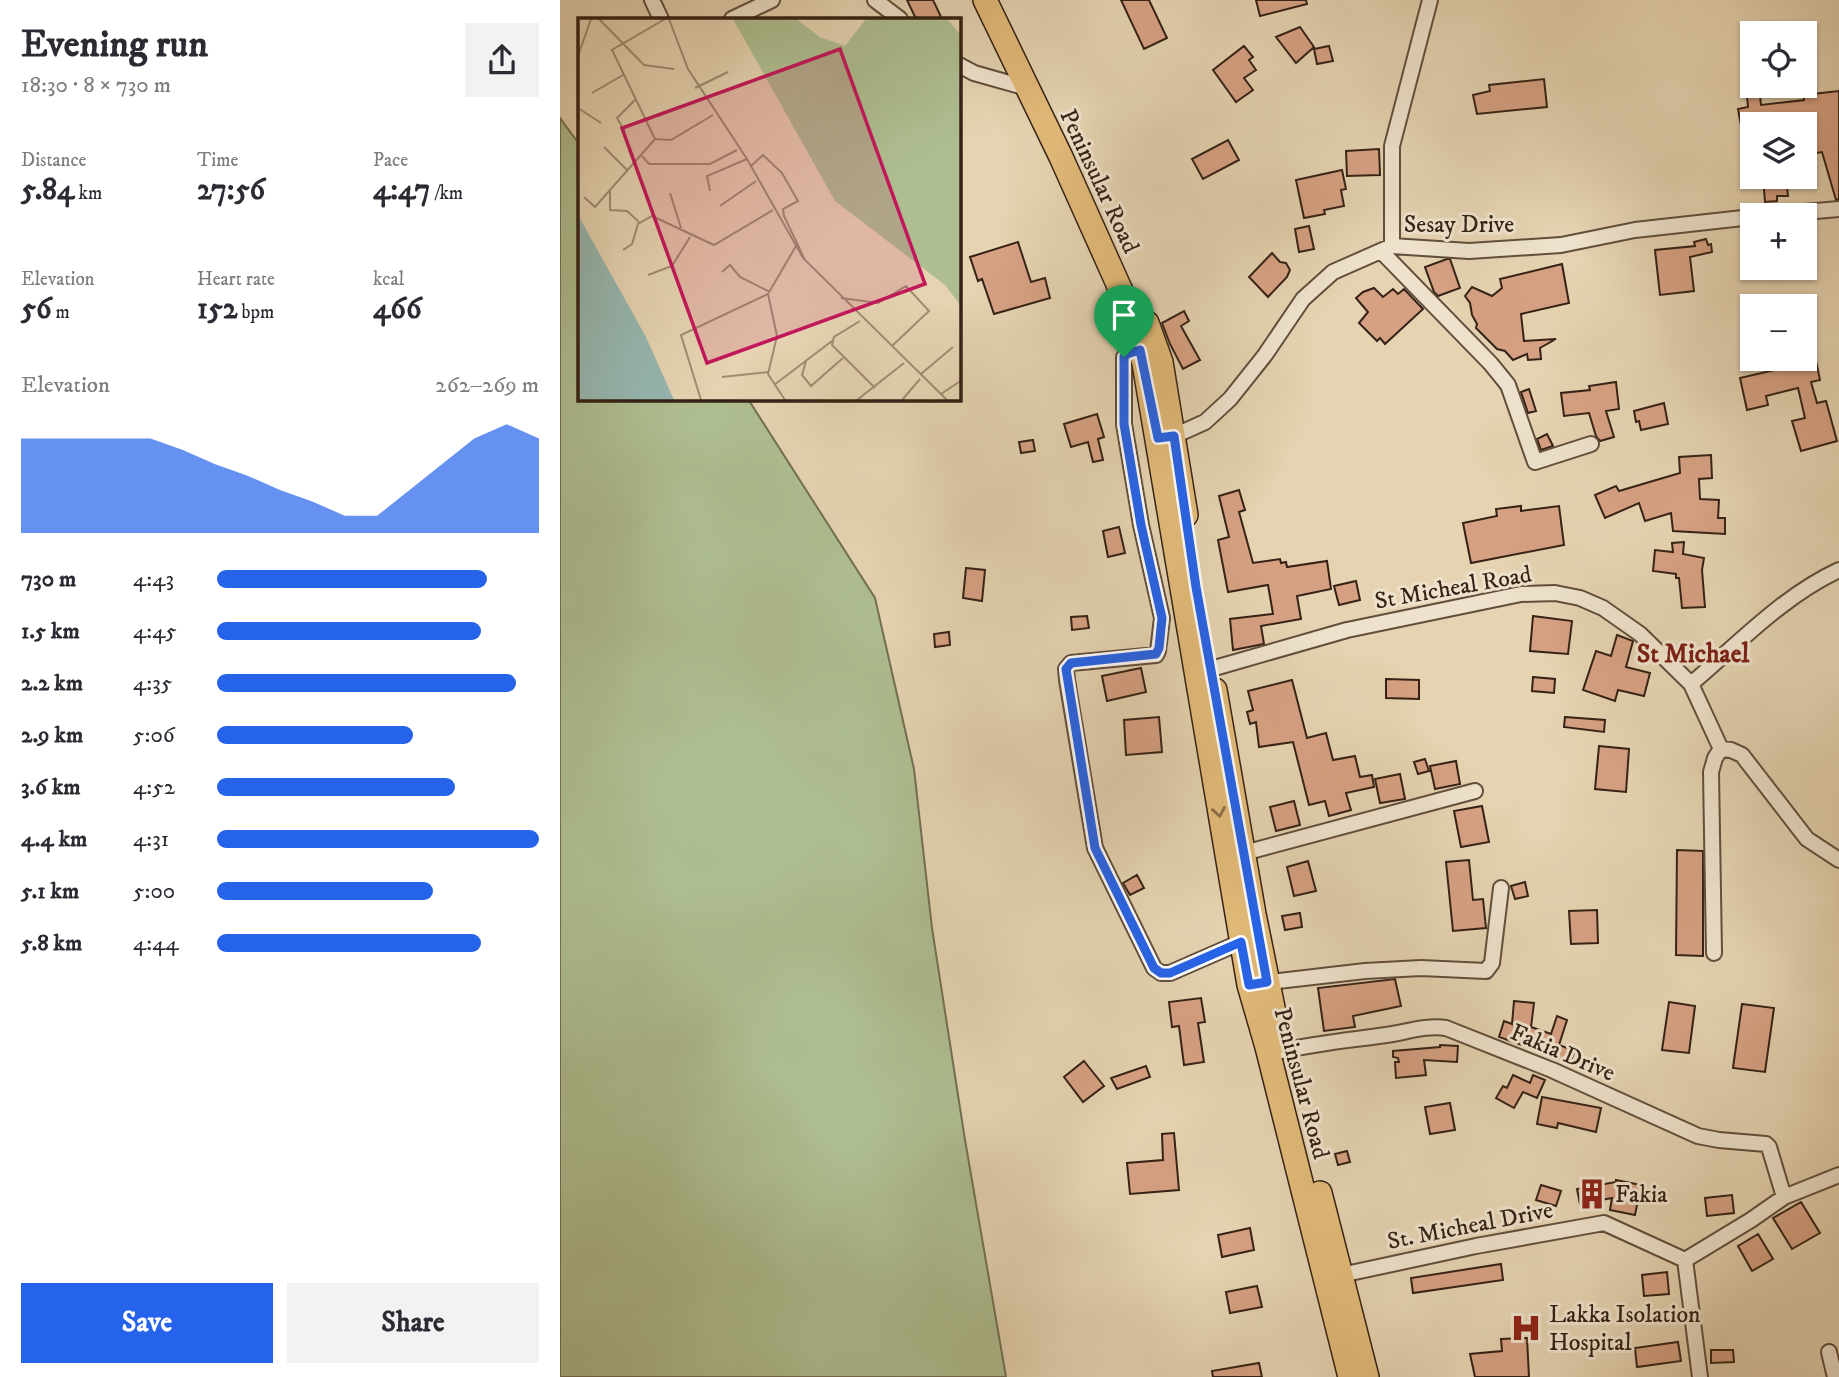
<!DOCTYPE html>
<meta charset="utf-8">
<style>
:root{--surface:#fff;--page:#f2f2f3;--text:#2b2b33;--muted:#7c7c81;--accent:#2563eb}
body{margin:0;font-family:"IM FELL DW Pica",serif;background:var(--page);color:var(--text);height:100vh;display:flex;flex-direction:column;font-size:26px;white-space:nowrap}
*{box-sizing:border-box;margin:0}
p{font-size:23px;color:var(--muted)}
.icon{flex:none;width:38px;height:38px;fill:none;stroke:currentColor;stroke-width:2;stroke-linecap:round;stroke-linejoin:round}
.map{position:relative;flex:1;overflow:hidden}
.panel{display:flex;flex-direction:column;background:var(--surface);width:560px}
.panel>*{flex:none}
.fabs{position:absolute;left:1180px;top:21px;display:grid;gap:14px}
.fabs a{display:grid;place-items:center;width:77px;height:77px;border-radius:0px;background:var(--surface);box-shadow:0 2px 5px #0004;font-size:35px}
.pin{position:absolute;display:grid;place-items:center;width:60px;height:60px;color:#fff;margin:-72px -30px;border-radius:50% 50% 50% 0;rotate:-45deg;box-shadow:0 0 7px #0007}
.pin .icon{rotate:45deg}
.round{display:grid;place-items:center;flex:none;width:74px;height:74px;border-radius:0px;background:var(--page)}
.head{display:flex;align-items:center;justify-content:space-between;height:119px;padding:0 21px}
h1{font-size:38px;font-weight:700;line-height:52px}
.metrics{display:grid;grid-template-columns:repeat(3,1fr);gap:10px;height:119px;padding:7px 21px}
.metrics div{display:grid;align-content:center}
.metrics b{font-size:30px;font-weight:700}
.metrics small{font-size:19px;font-weight:400}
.metrics p{font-size:19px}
.chart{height:196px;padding:14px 21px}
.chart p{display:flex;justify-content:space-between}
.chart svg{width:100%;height:126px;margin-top:7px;fill:var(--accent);opacity:.7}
.cta{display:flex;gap:14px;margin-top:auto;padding:14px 21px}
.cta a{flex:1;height:80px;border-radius:0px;background:var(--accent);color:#fff;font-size:28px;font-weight:700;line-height:80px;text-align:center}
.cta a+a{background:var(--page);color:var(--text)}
ul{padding:0 21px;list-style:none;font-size:23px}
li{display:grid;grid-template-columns:112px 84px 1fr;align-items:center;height:52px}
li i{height:18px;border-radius:9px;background:var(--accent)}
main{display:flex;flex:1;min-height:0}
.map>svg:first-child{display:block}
</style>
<main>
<section class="panel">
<div class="head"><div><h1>Evening run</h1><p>18:30 · 8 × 730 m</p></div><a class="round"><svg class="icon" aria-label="share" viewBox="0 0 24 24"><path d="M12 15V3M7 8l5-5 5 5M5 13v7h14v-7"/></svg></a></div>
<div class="metrics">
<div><p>Distance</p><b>5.84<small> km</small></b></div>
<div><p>Time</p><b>27:56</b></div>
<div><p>Pace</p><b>4:47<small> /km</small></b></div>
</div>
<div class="metrics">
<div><p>Elevation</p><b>56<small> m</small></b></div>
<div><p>Heart rate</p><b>152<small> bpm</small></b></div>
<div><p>kcal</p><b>466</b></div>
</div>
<div class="chart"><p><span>Elevation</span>262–269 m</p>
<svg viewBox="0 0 160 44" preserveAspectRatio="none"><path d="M0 44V11L10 11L20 11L30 11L40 11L50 15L60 20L70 24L80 29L90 33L100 38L110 38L120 29L130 20L140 11L150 6L160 11V44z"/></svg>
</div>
<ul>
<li><b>730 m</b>4:43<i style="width:84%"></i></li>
<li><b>1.5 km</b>4:45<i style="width:82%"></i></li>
<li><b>2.2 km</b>4:35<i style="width:93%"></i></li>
<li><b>2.9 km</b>5:06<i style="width:61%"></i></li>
<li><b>3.6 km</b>4:52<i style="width:74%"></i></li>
<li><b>4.4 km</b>4:31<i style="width:100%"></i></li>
<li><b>5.1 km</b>5:00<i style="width:67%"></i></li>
<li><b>5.8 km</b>4:44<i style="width:82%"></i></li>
</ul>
<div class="cta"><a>Save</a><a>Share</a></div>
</section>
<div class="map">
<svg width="1279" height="1377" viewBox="0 0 1279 1377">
<rect width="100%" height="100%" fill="#e5d3b1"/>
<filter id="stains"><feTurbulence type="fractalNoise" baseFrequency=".00286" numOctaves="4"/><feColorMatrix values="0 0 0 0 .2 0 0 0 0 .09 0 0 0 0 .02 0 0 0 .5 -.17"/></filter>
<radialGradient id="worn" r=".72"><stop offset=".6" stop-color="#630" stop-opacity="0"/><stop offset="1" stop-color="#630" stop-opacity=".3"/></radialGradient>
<path fill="#aebe91" stroke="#727053" stroke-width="2" d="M0 118 19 144V399H188L315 598 354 769 372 928 405 1140 446 1377H0Z"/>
<path fill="#d6a183" stroke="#352115" stroke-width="2" d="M347 0H373L382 19H356Z
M561 0H589L607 38 584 49Z
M696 0H746L747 4 700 16Z
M740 27 754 47 736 63 716 37Z
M684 46 693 57 689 60 696 70 684 78 693 90 676 102 653 70Z
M769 46 773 61 757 64 754 49Z
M984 79 987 107 917 114 913 95 930 91 929 85Z
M1186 86H1199L1201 105 1244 100V95L1279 91V199L1276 200 1262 152 1249 154 1247 136 1244 137V124H1192V152H1186L1178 109 1188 107Z
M668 140 679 160 643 179 632 159Z
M819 149 820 175 787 176 786 151Z
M782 170 786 189 781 190 784 206 764 210 765 214 744 218 736 180Z
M1203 177H1226L1228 196H1217V201L1205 202Z
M749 226 754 249 739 252 735 229Z
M1146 239 1148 245 1151 244 1152 252 1130 257 1134 291 1100 295 1095 250 1135 246 1134 242Z
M458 242 471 282 485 278 490 298 434 314 422 279 418 281 410 257Z
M712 253 720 262 726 263 730 270 727 277 708 297 689 277Z
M887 259H890L900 288 878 296 874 292 865 267Z
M1002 264 1009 303 961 314 964 341 996 339 980 348 981 359 968 360 967 354 953 360 945 351 937 349 916 328 917 324 912 315 910 303 905 296 912 287 932 296 942 288 940 279Z
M814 288 823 297 833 289 838 294 844 289 863 309 825 344 820 338 817 341 799 323 808 312 796 298 803 292Z
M624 311 629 321 621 326 640 360 623 369 610 344 602 323Z
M1255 356 1260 380 1251 382 1257 403 1266 401 1277 441 1241 451 1232 421 1245 418 1238 388 1206 396 1208 405 1187 410 1180 378 1219 369 1218 364Z
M1056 382 1059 409 1046 411 1054 437 1040 441 1036 436 1029 413 1004 416 1001 393 1030 390 1029 386Z
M969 389 976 411 968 413 961 392Z
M1104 403 1108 424 1081 430 1079 421 1076 422 1074 411Z
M537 414 544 437 538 439 543 460 533 462 528 442 511 447 504 424Z
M987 434 993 446 981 450 977 439Z
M473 440 475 451 461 453 459 442Z
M1151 455 1152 478 1139 479 1140 499 1159 500 1158 518H1165V534L1113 531 1111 513 1085 521 1079 503 1045 518 1035 495 1056 486 1059 491 1120 473 1119 457Z
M679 490 685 510 679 512 693 563 720 559 721 563 726 562 727 567 767 561 771 589 737 596 741 619 701 626 704 644 673 650 670 619 713 614 708 585 668 592 658 540 669 537 659 496Z
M961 506V511L999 506 1004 545 911 563 903 523 937 516 936 509Z
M559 527 565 553 548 557 543 531Z
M1124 542 1123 554 1144 558 1142 570 1145 607 1122 608 1119 578H1116V574L1093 571 1095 550 1113 552 1112 543Z
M406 568 425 570 422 601 403 598Z
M796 581 800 600 779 605 774 586Z
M527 616 529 628 512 630 511 617Z
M973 616 1012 621 1008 654 970 651Z
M389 632 390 645 375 647 374 634Z
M1057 635 1073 641 1066 667 1090 673 1084 696 1058 690 1055 701 1023 690 1036 651 1051 656Z
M581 668 586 692 547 701 542 676Z
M973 677 995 679 994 693 972 691Z
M826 679 859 680V699L826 698Z
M732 680 747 738 766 733 773 760 795 756 800 777 812 775 814 787 786 793 791 810 769 816 765 801 749 805 733 742 699 747 696 722 690 724 687 712 693 710 688 691Z
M599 717 602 752 566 755 564 720Z
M1005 717 1045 720 1044 732 1004 727Z
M1039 746 1069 749 1066 792 1035 789Z
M865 759 869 771 858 774 854 762Z
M896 761 900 784 875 789 870 766Z
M840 774 845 799 820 803 815 779Z
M734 801 740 825 716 831 710 807Z
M922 806 929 842 901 847 894 811Z
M1117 850 1143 851V956L1116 955Z
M909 860 913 900 923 899 926 928 893 931 886 862Z
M748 861 756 891 734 896 727 867Z
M577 875 584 888 570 895 563 883Z
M965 882 968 896 955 899 951 886Z
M1037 910 1038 943 1011 944 1009 911Z
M740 913 742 927 725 930 722 916Z
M835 979 841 1006 793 1016 795 1027 764 1031 758 988Z
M641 998 645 1022 638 1023 644 1062 624 1065 619 1026 612 1027 609 1002Z
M954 1001 974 1003 971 1027 991 1034 997 1016 1007 1020 999 1045 1015 1051 1010 1062 939 1037 944 1021 952 1024Z
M1109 1002 1135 1006 1129 1053 1102 1050Z
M1182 1004 1214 1008 1205 1072 1173 1068Z
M880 1045 898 1046 897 1062 864 1060 866 1075 836 1078 835 1062H839L838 1058 833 1057V1051L880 1047Z
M524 1061 544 1086 523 1102 504 1077Z
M586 1066 590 1077 557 1089 551 1078Z
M953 1075 970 1083 973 1075 985 1080 977 1098 963 1092 954 1108 936 1098 943 1086 947 1088Z
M982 1097 1041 1108 1036 1132 998 1123 997 1128 977 1124Z
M890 1103 895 1130 870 1134 865 1107Z
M614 1133 619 1190 570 1194 567 1163 603 1160 602 1134Z
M787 1151 790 1162 778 1165 775 1154Z
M1056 1180 1081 1185 1075 1215 1050 1210 1052 1198 1020 1204 1017 1189 1056 1182Z
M981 1185 1001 1191 996 1206 976 1200Z
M1172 1195 1174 1213 1147 1216 1145 1198Z
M1241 1202 1260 1233 1232 1249 1213 1218Z
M690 1228 694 1250 662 1257 658 1235Z
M1198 1234 1213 1259 1192 1271 1178 1246Z
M941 1264 943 1280 853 1293 851 1278Z
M1107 1272 1109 1294 1084 1296 1082 1275Z
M697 1286 702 1307 670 1313 666 1292Z
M967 1338 969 1377H915L910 1354 942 1351 941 1339Z
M1118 1342 1121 1361 1077 1367 1075 1348Z
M1151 1350H1173L1174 1362 1151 1363Z
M699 1363 702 1377H653L652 1371Z"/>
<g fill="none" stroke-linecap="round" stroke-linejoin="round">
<g stroke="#614e3c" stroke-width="18">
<path id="minor" d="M92 0 101 19
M315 0 340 19
M172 19 212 0
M399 65 414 73 467 88
M1211 215 1279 209
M832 246V146L870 0
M821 251 931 364 948 385 975 462 1031 444
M580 350 567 354 564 357V424L581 525 602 618 598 651 596 655 511 663 506 669 507 680 535 848 594 968 601 973H610L681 942
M606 437 614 436 645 422 670 399 705 355 743 299 773 272 832 246 909 251 1001 245 1075 230 1192 217
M651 669 787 630 961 594 995 593 1020 598 1043 608 1080 634 1131 684 1161 749
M1131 684C1178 644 1223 596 1279 570
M1161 749 1171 750 1182 755 1247 839 1279 860
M684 853 915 791
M1154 953 1151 772 1155 758 1161 749
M701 983 805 971 861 968 926 971 932 963 941 888
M722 1051C757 1043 791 1040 826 1035 847 1032 866 1025 886 1028L992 1070 1138 1136 1159 1140 1206 1144 1209 1147 1224 1197
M1125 1260 1191 1220 1224 1197 1279 1175
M1125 1260 1140 1377
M781 1275 916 1246 1044 1223 1125 1260
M1269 1352 1275 1377"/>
</g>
<g stroke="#352115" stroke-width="26">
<path id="primary" d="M425 0 501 157 562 293 584 363 689 985 707 1047 790 1377
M587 323 601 362 626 515
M655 690 694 914 720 1042
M760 1193 807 1377"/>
</g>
<use href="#minor" stroke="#eee2cc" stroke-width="14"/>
<use href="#primary" stroke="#e2ba78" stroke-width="23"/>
</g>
<defs><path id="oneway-chevron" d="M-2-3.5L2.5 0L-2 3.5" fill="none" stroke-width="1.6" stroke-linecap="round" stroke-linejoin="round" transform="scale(1.75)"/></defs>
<use stroke="#8c6e46" href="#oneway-chevron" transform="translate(659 812) rotate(80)"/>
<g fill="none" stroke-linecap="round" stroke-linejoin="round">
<g stroke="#fff" stroke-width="14">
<path id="route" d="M580 350 598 438 614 436 636 587 707 982 689 985 681 942 610 973H601L594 968 535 848 506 669 511 663 596 654 599 648 602 618 581 525 564 424V357L567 354Z"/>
</g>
<use href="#route" stroke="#2563eb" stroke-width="9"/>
</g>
<defs>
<g id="building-bare" transform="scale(2.415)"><path d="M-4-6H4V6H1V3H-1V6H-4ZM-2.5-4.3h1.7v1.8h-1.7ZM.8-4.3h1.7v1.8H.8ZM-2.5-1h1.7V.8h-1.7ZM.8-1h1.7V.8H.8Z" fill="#8f2418" stroke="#eee2cc" stroke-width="2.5" paint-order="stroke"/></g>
<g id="hospital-bare" transform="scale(2.415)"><path d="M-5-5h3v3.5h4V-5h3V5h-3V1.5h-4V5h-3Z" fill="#8f2418" stroke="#eee2cc" stroke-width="2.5" paint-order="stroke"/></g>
</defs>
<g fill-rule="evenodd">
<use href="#building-bare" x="1032" y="1194"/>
<use href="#hospital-bare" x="966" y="1328"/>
</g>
<g text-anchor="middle" stroke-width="6" stroke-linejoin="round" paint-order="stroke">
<g font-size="24" fill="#352115" stroke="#eee2cc">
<text transform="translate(540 181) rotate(65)" y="8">Peninsular Road</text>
<text x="899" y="232">Sesay Drive</text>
<text transform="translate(893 587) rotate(-10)" y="8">St Micheal Road</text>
<text transform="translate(1003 1052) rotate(23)" y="8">Fakia Drive</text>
<text transform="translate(742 1083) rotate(75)" y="8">Peninsular Road</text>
<text transform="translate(910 1225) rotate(-11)" y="8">St. Micheal Drive</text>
</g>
<g font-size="24" fill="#352115" stroke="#eee2cc" text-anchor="start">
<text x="1055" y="1202">Fakia</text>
<text x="989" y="1322">Lakka Isolation<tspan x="989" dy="28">Hospital</tspan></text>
</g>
<g font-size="26" font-weight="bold" fill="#7a1f14" stroke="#eee2cc">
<text x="1133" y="662">St Michael</text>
</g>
</g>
<g transform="translate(18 18)">
<rect width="383" height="383" fill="#e5d3b1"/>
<path d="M155 1H218L242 19 267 28 288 1H369L383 17V288L367 267 257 183Z" fill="#aebe91"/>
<path d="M0 197 68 319 96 382H0Z" fill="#96b7b0"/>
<path fill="none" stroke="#9f8c73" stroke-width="2" d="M21 1 66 47 96 51M91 1 110 51 169 141 225 240 369 382M0 38 13 1M117 70 150 54M14 75 45 57M0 90 23 105M47 114 39 100 57 82M77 121 34 32 87 1M77 121 93 122 135 97M26 129 49 152M64 138 71 146H132L159 132M173 148 185 137 204 155 220 183 205 191 206 198 227 242M32 172V192L49 193 61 204M132 173 129 158 169 141M92 175 103 210M6 179 17 189 77 121M142 188 178 163M45 232 54 226 60 206 74 198 136 227 195 192M144 254 152 247 162 259 192 274M70 257 94 248 112 219M190 276 199 318 190 356 207 382M263 280 300 285 328 268 351 293 314 328M282 303 256 319 254 327 297 370M228 343 224 357 233 368 265 340M343 356 375 329M144 359 190 354M196 367 254 323M363 376 384 362M123 382 103 317 190 276 218 228M279 382 326 345M324 382 342 361"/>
<path fill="#c2185b" fill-opacity="0.15" stroke="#c2185b" stroke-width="3.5" d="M262 31 347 266 129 345 44 110Z"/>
<rect width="383" height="383" fill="none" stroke="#352115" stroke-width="3.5"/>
</g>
<rect width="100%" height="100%" filter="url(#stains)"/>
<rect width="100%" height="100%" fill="url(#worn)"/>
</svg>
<div class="fabs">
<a><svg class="icon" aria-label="locate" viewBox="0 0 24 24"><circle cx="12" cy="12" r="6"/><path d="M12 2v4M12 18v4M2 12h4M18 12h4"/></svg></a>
<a><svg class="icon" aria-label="layers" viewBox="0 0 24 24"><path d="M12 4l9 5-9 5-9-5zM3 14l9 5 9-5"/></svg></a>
<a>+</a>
<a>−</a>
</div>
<div class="pin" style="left:564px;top:357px;background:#1e9e55"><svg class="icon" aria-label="arrive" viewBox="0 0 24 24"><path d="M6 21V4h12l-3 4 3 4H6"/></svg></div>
</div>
</main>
